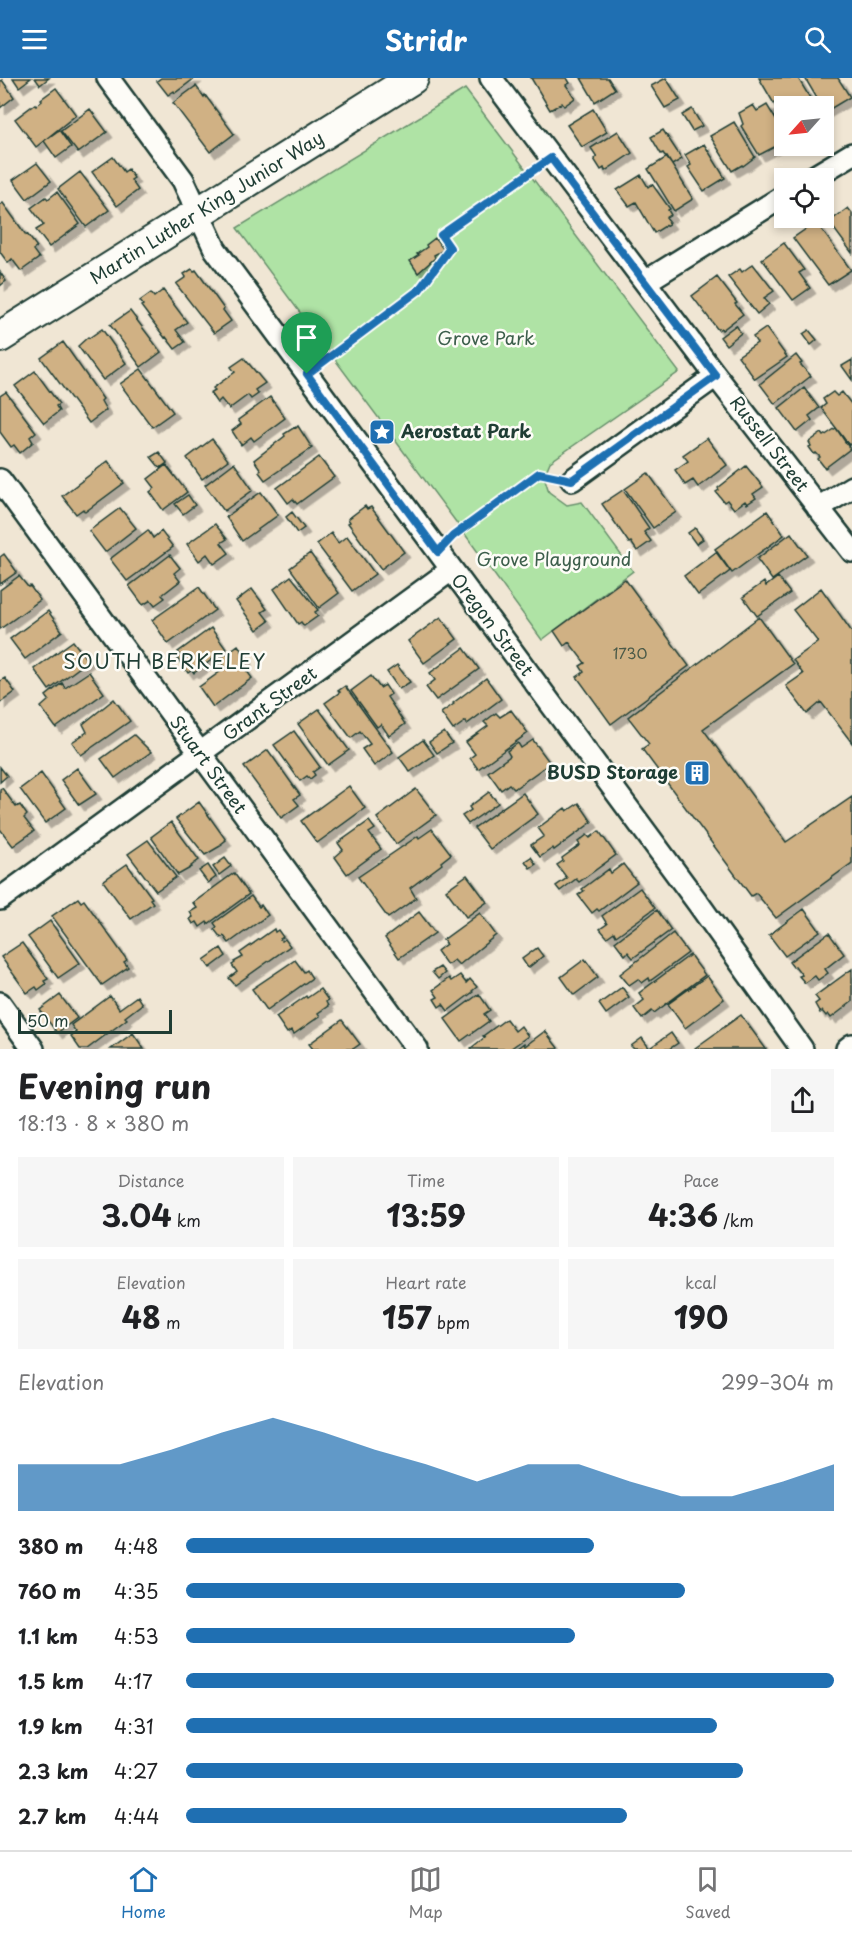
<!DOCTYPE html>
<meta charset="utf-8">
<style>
:root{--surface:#fff;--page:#f6f6f6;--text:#202124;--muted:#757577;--line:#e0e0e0;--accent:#1f6fb2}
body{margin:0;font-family:"Playpen Sans",sans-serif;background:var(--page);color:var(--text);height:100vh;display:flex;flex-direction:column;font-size:22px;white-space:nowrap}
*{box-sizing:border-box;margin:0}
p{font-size:20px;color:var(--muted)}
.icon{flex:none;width:33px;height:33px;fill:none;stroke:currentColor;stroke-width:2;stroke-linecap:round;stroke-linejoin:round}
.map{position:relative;height:971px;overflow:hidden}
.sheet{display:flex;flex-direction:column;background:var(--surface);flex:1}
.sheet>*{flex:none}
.needle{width:39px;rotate:243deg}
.fabs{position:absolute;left:774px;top:18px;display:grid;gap:12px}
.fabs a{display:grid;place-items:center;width:60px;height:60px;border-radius:0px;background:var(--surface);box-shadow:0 3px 9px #0003;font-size:30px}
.scale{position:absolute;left:18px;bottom:15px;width:154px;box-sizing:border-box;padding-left:6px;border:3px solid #1f3d34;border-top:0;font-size:16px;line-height:21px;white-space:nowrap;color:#1f3d34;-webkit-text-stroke:4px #fdfcf7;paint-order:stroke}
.pin{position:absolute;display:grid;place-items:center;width:51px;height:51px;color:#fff;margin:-62px -26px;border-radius:50% 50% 50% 0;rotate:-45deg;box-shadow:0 0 6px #0007}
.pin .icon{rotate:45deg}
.round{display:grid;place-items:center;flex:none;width:63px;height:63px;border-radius:0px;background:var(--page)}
.overview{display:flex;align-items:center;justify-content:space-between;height:102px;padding:0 18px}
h1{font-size:33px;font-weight:700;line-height:45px}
.metrics{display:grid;grid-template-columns:repeat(3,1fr);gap:9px;height:102px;padding:6px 18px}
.metrics div{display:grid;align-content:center;border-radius:0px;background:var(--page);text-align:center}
.metrics b{font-size:30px;font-weight:700}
.metrics small{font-size:16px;font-weight:400}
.metrics p{font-size:16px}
.chart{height:168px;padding:12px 18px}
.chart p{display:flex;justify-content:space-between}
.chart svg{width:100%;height:108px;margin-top:6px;fill:var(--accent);opacity:.7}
ul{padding:0 18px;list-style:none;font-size:20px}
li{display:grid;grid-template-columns:96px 72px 1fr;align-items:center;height:45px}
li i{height:15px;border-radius:8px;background:var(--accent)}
header{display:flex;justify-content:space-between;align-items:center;height:78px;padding:0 18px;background:var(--accent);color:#fff;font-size:27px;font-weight:700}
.tabs{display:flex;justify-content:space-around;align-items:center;height:84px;border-top:2px solid var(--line);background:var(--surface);font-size:16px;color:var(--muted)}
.tabs a{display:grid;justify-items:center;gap:3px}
.tabs .on{color:var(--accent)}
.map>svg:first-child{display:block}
</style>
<header><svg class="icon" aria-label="menu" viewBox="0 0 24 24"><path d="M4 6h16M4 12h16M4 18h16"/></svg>Stridr<svg class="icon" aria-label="search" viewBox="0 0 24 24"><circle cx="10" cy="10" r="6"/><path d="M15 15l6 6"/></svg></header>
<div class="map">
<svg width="852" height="971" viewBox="0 0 852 971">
<defs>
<filter id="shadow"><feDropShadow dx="5.5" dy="5.5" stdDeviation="0" flood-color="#0004"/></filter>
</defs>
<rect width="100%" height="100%" fill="#f0e6d4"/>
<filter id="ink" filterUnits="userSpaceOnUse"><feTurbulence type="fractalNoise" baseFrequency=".0167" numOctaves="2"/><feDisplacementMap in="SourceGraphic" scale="12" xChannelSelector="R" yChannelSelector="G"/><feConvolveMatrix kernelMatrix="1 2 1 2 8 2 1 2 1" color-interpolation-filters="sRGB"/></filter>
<g filter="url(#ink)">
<path fill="#afe3a5" stroke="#67906c" stroke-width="1.5" d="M465 11 679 294 550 384 544 398 549 414 567 427 582 424 633 493 542 562 459 448 237 150Z"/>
<path fill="#d0b184" stroke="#1f3d34" stroke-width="1.5" filter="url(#shadow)" d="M13 0H31L19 9Z
M35 0H49L40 7Z
M161 0H195L175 15 174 13 168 17 157 3Z
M531 0H567L570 5 566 7 575 20 564 28 562 25 550 32Z
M581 0H608L615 11 595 24Z
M666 0 680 22 665 30 651 8Z
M759 0H798L813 25 807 28H784V43Z
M805 0H838L850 19 825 34Z
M2 2 14 19 0 30V3Z
M196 8 204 19 205 17 234 56 210 74 173 25Z
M56 10 76 37 36 69 15 41 35 26 36 28 42 23 41 21Z
M753 27 757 33 767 27 784 55V64L759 77 741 48 743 46 739 35Z
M90 31 107 54 78 75 61 53Z
M593 31 607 54 582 69 567 47Z
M692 31 702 48 692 53 682 37Z
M734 44 755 79 743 88 742 87 732 93 710 58Z
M59 52 71 69 56 80 44 63Z
M663 52 682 81 672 87 663 75 661 76 651 59Z
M618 53 632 75 605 93 604 90 601 92 594 81 597 79 591 70Z
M704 66 725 100 704 113 688 89 691 87 685 77Z
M113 79 124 94 128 91 134 100 131 102 138 112 117 128 92 94Z
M667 79 693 121 674 133 648 91Z
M37 85 51 103 27 121 13 102Z
M80 94 109 132 86 149 58 111Z
M641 97 648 109 652 106 670 131 668 132 671 137 666 140 670 145 654 155 636 124 629 128 617 112Z
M57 114 80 146 49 169 36 152 44 147 31 130 46 119 48 121Z
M3 125 26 157 27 156 37 169 33 172 39 180 21 193 12 181 8 185 0 174V127Z
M848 130 852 135V175L829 144Z
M816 144 851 192 828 207 793 160Z
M435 160 444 172 434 177 435 180 418 195 410 183 419 177 417 176 427 169 426 167Z
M784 165 804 192 799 195 810 210 793 222 762 181Z
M753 186 774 213 764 220 769 226 757 236 728 199 740 191 742 194Z
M192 191 194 193 196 192 224 231 223 232 231 243 214 255 176 206 186 199 184 196Z
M0 194 6 203 0 208Z
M717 199 737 225 735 226 743 236 722 252 721 250 718 252 692 218Z
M163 212 187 244 176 252 185 264 175 271 166 259 165 260 141 228 143 227 140 223 151 215 154 219Z
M130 233 161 274 141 289 110 247Z
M736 247 741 255 726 267 720 259Z
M766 250 787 279 755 301 738 278 757 265 753 259Z
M102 251 126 285 103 302 78 268 88 259 89 260Z
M809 252 817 262 811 267 803 256Z
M63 264 103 321 101 323 106 332 89 345 41 280Z
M796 277 802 285 800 286 811 298 775 326 760 306Z
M244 280 265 305 255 312 258 316 251 321 248 317 229 331 221 321 217 325 210 315 215 312 213 310 235 294 231 289Z
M852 282V302L842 288Z
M141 291 173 334 152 349 120 306Z
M35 293 59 326 56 328 59 333 44 345 15 308Z
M804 310 819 330 809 338 812 342 797 354 779 330Z
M6 314 36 354 30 359 33 364 20 375 14 367 11 369 0 354V318Z
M833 314 837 318 842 314 852 327V364L849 367 821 330 826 326 823 321Z
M270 319 285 340 254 363 251 359 241 367 232 353 241 346 238 342Z
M298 348 312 370 265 402 259 394 261 392 254 382 285 358 284 356 295 349 296 350Z
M836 350 850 371 825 390 818 381 820 379 816 375 814 376 809 369 811 368 809 364 822 355 824 358Z
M707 360 727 387 698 409 693 402 685 407 675 392 688 383 683 377Z
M212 361 228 382 202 401 187 380Z
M159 374 167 385 160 390 151 379Z
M319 379 334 399 297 426 293 421 288 425 277 410Z
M108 383 124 405 85 434 83 431 76 436 62 418Z
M234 385 253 412 224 433 205 407Z
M166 387 187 414 163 432 150 414 155 410 148 401Z
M746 388 763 409 753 416 756 420 747 426 745 423 734 431 727 422 724 424 716 414 719 412 718 410Z
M648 395 676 434 653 450 625 411Z
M623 412 649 450 644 454 651 463 637 473 631 464 629 465 602 426Z
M261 414 278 437 242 463 226 439Z
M188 417 195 427 183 436 175 426Z
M365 428 367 431 371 429 404 474 381 491 348 445 350 444 348 441Z
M120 430 136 450 105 474 89 453Z
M767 433 784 457 732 495 715 471Z
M292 434 304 450 297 455 286 439Z
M215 446 227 461 221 465 229 475 214 486 207 476 199 483 187 466Z
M695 450 703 461 696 466 688 455Z
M148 452 153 460 161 453 173 469 127 503 110 481Z
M331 455 338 465 347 458 375 496 352 513 317 466Z
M791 455 807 477 772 502 757 481Z
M716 474 730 493 698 517 684 498Z
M310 475 339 515 319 530 290 490Z
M4 476 17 494 0 506V479Z
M170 477 180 490 174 495 180 503 162 517 165 520 155 527 151 522 143 527 129 508Z
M19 498 28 509 30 508 40 522 0 551V512Z
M291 498 318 532 315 534 318 538 304 548 301 544 298 546 274 511Z
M778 499 790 515 757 538 743 519 764 504 766 508Z
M625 501 689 588 611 646 577 599 584 594 580 588 585 585 569 564 564 568 554 553Z
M199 509 215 532 168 566 152 542Z
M821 510 852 554V665L821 624 807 636 786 608 803 596 793 582 818 564 793 532Z
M252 511 267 531 262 534 269 543 257 552 236 523Z
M48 533 62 553 25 581 10 561Z
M441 539 457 561 424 585 408 563Z
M759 539 793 586 703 651 786 764 852 719V785L776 840 756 815 751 818 642 671 649 666 628 639Z
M211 550 226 571 194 595 192 592 188 595 177 580 180 577 178 574Z
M73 563 88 583 49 612 34 591Z
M238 567 247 581 241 585 252 600 213 629 199 609 225 590 219 581Z
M464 570 479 591 436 622 426 609 435 602 430 595Z
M397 587 410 604 399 611 387 594Z
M89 594 104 615 56 650 41 629 49 622 46 618 62 605 65 610Z
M371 598 380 610 385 607 391 616 387 619 405 646 389 658 381 646 377 649 351 613Z
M5 600 15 614 0 625V603Z
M486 600 501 621 467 646 466 643 453 652 441 635 454 626 453 625Z
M345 608 393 674 374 688 362 671 370 666 360 653 351 660 325 625 340 614 338 613Z
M114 621 130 643 81 677 72 664 87 654 83 646Z
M319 631 349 672 328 687 298 646Z
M511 632 528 655 478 691 470 680 475 676 466 664 488 648 484 644 496 635 500 639Z
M294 653 320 689 313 694 315 697 310 701 307 698 300 703 274 667Z
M444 654 452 665 437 675 429 664Z
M134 657 151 674 115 700 101 681Z
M423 662 434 677 410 694 399 679Z
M533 662 550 685 514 711 509 706 501 712 488 694 510 678 507 673 518 665 521 670Z
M268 672 300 717 294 721 299 727 281 740 244 689Z
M0 689 7 698 0 704Z
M77 690 96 716 79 727 61 702Z
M41 695 66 730 45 745 20 711Z
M349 708 365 730 317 765 301 743Z
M2 710 16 729 20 727 27 737 24 740 34 753 13 768 0 751V711Z
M416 711 436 737 396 766 377 740Z
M489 714 498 725 468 746 462 738 471 732 469 729Z
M523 715 538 736 490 771 474 750Z
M199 724 226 762 221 766 222 767 205 777 176 741Z
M579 725 592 744 554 772 553 770 540 779 531 767 544 758 538 750 565 730 567 733Z
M369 743 375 751 369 755 381 771 347 796 335 779 343 772 338 765Z
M171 744 199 782 191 788 192 789 178 797 151 759Z
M432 751 451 776 441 784 442 786 410 810 416 820 388 840 358 799 418 758 419 760Z
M599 753 616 777 579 804 576 801 560 813 556 808 567 800 557 787 563 783 562 780 580 767 578 764 587 757 590 760Z
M148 762 176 799 156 813 128 776Z
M531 779 536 786 530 790 525 783Z
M225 780 231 788 219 797 213 789Z
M127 786 152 820 150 821 153 825 131 841 103 803Z
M623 786 637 804 599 833 597 831 592 835 578 817 584 813 582 811 609 791 611 795Z
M208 787 216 799 208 805 199 793Z
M234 795 249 816 208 846 207 844 200 849 197 844 193 846 190 841 193 839 190 834 197 830 193 825Z
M467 797 487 824 466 839 446 812Z
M640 810 655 830 616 858 614 854 607 859 600 851 607 846 602 838Z
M251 818 259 829 261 827 268 837 229 865 224 858 221 860 214 851 217 849 214 845Z
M78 820 81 824 84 822 127 882 124 884 128 889 102 907 52 838Z
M804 831 820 853 785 878 769 857Z
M657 832 671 852 633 880 628 874 625 877 615 864Z
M419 834 435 855 399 880 385 860Z
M480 835 496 857 459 887 454 882 447 887 437 873 446 866 443 862Z
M50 843 80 885 58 900 28 859Z
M274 851 275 854 278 852 283 859 280 861 282 863 285 861 290 868 235 907 229 900 237 894 232 887 235 885 234 884 243 879 240 875Z
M673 855 688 875 650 903 649 900 642 905 638 901 629 907 620 896Z
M829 855 844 876 825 891 828 895 818 902 815 898 805 905 799 898 802 897 795 888 793 889 789 884Z
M22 865 48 901 44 903 46 906 38 912 36 909 27 915 1 879Z
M221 870 226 878 210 890 204 882Z
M537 870 543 878 528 890 522 881Z
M690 877 705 897 654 935 652 933 642 941 634 930 644 922 639 915Z
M585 881 598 899 574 917 561 899Z
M295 882 304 894 307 892 312 900 267 932 252 911Z
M440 889 445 895 438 901 432 894Z
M852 891V924L831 940 828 936 826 938 822 933 820 935 815 926 819 923 815 918Z
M460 897 466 905 470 901 477 909 472 913 473 914 448 933 443 926 439 929 434 921 438 919 433 912 449 900 451 903Z
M707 898 724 921 685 950 668 926Z
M622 909 629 919 606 936 599 926Z
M320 911 328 922 326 924 328 928 318 935 320 938 294 956 291 952 287 955 276 939 306 918 307 920Z
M479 916 490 932 484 936 489 943 461 963 445 941Z
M60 917 77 940 57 955 40 932Z
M110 918 119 931 137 918 142 926 125 939 127 941 87 971H80L71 958 76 954 71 947Z
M741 937 766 971H696L695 970Z
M506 941 515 953 521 948 528 958 510 971H472L471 970 485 959 483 958Z
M342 942 360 966 353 971H313L309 966Z
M545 953 558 970 557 971H516L524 965 525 968Z
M133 955 144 971H111Z
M671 955 678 965 669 971H653L651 969Z
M642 960 650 971H634L631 968Z"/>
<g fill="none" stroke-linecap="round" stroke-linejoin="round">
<g stroke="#1f3d34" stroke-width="26">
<path id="street" d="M108 0 183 102 215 171 698 825 802 971
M491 0 716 298 852 473
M812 100 852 76
M645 204 784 118
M0 402 417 971
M572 402 716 298
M818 430 852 409
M0 821 451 492
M0 925 33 971
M847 971 852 967"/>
</g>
<g stroke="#1f3d34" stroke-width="34">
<path id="secondary" d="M0 259 413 0"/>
</g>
<path stroke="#1f3d34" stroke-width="4" stroke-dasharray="1.5 4.5" stroke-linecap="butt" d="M322 284 419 212 450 170 441 157 535 91
M453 458 539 395 553 398"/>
<use href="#street" stroke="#fdfcf7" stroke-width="21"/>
<use href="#secondary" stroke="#fdfcf7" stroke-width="30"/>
</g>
</g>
<g fill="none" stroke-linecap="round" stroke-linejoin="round" filter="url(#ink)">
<g stroke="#fff" stroke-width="12">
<path id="route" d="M551 80 716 298 572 402 539 395 453 458 438 474 307 296 419 212 450 170 441 157Z"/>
</g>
<use href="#route" stroke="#1f6fb2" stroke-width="8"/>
</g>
<defs>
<g id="sight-square" transform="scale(1.35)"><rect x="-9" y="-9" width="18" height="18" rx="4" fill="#1f6fb2" stroke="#fdfcf7"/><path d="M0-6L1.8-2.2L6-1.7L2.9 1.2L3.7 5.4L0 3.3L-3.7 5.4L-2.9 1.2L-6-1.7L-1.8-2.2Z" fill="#fff"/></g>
<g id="building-square" transform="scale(1.35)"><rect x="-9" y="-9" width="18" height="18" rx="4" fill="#1f6fb2" stroke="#fdfcf7"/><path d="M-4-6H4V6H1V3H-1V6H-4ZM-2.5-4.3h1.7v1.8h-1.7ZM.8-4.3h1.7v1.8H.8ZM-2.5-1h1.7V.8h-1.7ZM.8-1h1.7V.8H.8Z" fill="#fff"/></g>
</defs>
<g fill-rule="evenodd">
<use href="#sight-square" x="382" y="354"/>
<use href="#building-square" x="697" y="695"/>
</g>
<g text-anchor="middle" stroke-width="5" stroke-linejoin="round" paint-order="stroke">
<g font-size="15" fill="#4b5a48">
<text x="630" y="581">1730</text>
</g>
<g font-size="18" fill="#1f3d34" stroke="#fdfcf7">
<text transform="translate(207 130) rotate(-32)" y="6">Martin Luther King Junior Way</text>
<text transform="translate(769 366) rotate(52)" y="6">Russell Street</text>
<text transform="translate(492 547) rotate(53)" y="6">Oregon Street</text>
<text transform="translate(270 626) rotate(-36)" y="6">Grant Street</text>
<text transform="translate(208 687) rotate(54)" y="6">Stuart Street</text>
</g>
<g font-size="18" fill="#3c5e4b" stroke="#fdfcf7">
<text x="486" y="267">Grove Park</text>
<text x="554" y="488">Grove Playground</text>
</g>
<g font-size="18" font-weight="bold" fill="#1f3d34" stroke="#fdfcf7" text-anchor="start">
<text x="401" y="360">Aerostat Park</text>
<text x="678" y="701" text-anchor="end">BUSD Storage</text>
</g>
<g font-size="20" letter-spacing="1.5" fill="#1f3d34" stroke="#fdfcf7">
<text x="165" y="591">SOUTH BERKELEY</text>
</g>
</g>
</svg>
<div class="fabs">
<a><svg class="needle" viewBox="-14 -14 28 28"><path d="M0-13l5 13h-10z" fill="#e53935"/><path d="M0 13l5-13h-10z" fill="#757577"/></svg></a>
<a><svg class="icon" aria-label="locate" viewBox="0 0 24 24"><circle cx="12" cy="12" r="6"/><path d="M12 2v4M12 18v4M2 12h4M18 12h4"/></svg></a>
</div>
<div class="scale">50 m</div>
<div class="pin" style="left:307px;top:296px;background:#1e9e55"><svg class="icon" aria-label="arrive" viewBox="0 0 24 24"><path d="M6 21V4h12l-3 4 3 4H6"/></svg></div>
</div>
<section class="sheet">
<div class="overview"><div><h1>Evening run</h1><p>18:13 · 8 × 380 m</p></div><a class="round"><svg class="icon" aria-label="share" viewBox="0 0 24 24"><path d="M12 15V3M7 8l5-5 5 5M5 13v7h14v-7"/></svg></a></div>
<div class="metrics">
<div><p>Distance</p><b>3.04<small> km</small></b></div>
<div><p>Time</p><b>13:59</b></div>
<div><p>Pace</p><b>4:36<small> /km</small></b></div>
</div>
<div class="metrics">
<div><p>Elevation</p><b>48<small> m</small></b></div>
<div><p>Heart rate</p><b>157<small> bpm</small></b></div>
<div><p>kcal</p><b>190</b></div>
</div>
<div class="chart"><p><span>Elevation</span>299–304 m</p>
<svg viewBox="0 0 160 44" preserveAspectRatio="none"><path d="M0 44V25L10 25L20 25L30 19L40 12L50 6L60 12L70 19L80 25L90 32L100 25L110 25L120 32L130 38L140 38L150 32L160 25V44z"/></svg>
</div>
<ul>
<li><b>380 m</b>4:48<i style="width:63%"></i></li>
<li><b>760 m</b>4:35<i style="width:77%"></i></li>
<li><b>1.1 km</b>4:53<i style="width:60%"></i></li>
<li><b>1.5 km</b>4:17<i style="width:100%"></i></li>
<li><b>1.9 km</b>4:31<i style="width:82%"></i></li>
<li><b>2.3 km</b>4:27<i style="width:86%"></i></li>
<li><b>2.7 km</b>4:44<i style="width:68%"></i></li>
</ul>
</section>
<nav class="tabs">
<a class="on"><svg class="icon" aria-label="home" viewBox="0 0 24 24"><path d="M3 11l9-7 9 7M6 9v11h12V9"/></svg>Home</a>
<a><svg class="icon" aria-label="map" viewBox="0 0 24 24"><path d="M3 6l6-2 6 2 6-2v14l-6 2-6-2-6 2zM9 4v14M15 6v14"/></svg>Map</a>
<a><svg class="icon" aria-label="saved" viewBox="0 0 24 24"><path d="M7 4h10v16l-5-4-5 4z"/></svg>Saved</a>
</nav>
